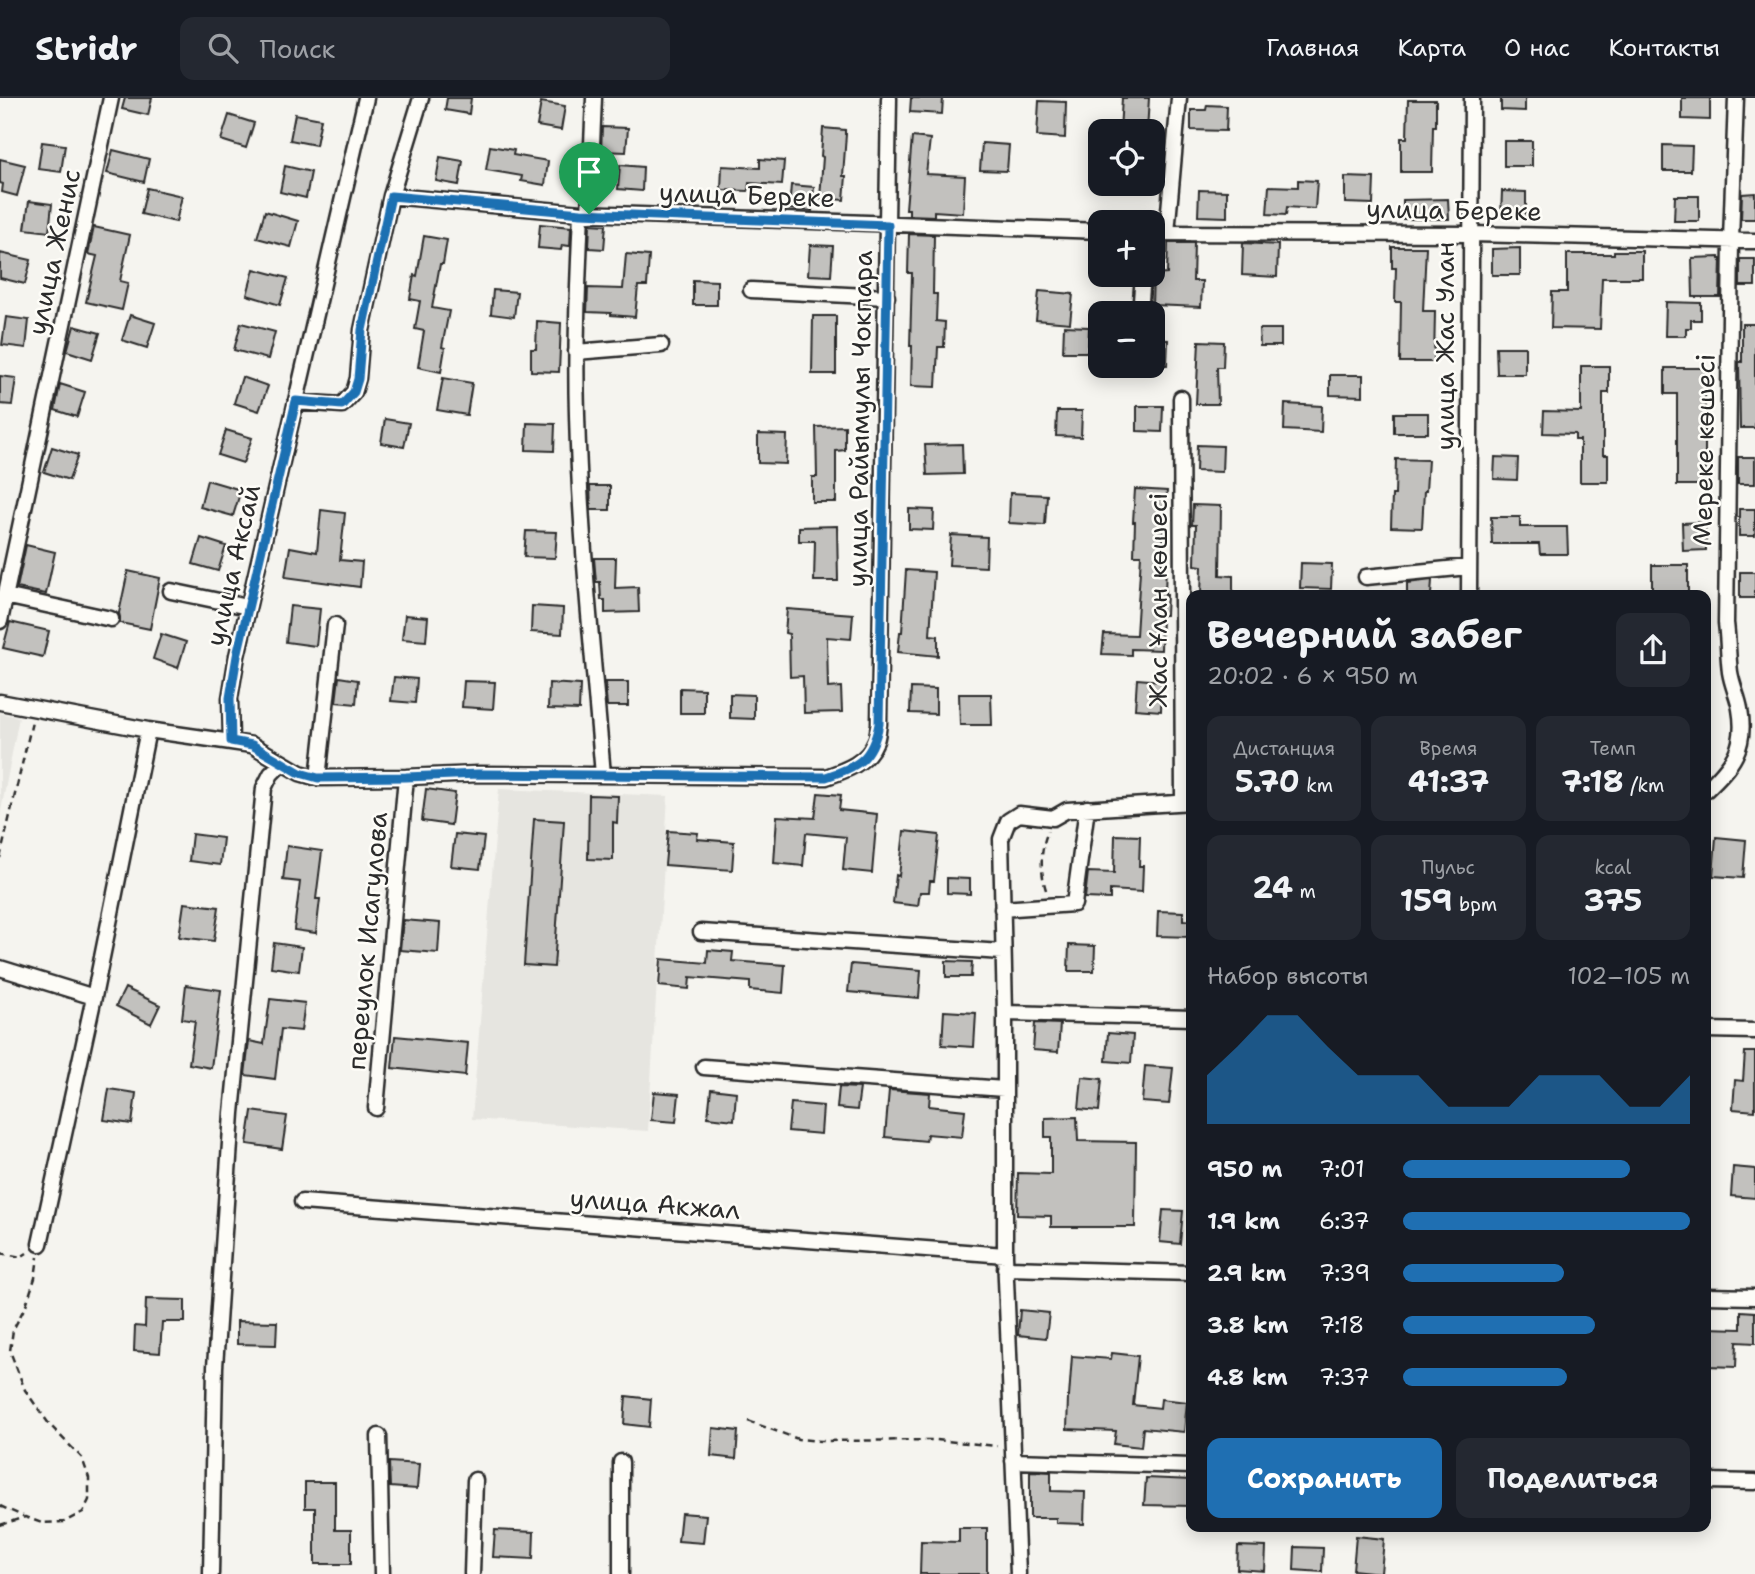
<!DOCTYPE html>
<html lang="ru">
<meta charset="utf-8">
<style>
:root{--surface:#171b24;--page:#242831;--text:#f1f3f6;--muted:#9ea1a6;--line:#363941;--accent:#1f6fb2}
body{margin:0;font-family:"Shantell Sans",sans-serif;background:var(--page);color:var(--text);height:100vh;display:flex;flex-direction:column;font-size:26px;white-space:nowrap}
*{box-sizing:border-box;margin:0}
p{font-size:23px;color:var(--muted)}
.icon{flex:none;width:38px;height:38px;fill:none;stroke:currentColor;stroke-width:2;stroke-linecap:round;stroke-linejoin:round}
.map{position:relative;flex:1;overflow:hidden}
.drawer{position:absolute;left:1186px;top:492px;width:525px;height:942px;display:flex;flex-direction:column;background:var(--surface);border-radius:14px;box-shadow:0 4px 18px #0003}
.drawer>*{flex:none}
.tools{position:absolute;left:1088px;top:21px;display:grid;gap:14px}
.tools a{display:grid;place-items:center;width:77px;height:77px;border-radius:14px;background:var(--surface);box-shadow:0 4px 18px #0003;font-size:35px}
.pin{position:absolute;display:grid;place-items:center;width:60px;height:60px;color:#fff;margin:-72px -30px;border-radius:50% 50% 50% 0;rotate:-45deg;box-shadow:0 0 7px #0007}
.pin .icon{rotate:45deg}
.round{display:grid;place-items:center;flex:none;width:74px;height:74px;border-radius:14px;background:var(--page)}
.overview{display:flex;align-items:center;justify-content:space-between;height:119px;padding:0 21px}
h1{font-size:38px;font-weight:700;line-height:52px}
.stats{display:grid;grid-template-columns:repeat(3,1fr);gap:10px;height:119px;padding:7px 21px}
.stats div{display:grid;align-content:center;border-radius:14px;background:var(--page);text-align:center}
.stats b{font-size:30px;font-weight:700}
.stats small{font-size:19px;font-weight:400}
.stats p{font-size:19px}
.chart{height:196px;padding:14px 21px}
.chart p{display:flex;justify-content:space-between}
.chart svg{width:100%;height:126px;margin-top:7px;fill:var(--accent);opacity:.7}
.action{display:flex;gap:14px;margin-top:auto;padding:14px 21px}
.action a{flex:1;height:80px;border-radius:14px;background:var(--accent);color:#fff;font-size:28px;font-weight:700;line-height:80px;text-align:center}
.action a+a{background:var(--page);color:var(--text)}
ul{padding:0 21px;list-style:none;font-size:23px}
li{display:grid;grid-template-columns:112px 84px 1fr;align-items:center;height:52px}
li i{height:18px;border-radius:9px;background:var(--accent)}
header{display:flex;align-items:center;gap:42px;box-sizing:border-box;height:98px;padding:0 35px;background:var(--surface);border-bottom:2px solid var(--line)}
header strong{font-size:33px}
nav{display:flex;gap:38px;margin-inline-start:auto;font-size:24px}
.search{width:490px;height:63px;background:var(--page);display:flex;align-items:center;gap:18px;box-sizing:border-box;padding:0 24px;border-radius:14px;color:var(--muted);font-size:26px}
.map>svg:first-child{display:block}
</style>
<header>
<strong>Stridr</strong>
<div class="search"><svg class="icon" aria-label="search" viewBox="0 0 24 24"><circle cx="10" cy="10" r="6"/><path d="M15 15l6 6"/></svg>Поиск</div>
<nav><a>Главная</a><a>Карта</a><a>О нас</a><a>Контакты</a></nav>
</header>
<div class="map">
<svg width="1755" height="1476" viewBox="0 0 1755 1476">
<rect width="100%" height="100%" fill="#f5f4ef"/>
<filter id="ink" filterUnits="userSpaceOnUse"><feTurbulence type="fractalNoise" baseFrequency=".0143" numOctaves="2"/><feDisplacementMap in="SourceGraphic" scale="14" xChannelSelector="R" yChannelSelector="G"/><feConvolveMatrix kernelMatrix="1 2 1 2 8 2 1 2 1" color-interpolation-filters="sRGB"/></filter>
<g filter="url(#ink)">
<path fill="#e6e5e0" d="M0 615 19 619 0 718Z
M499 691 668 698 648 1033 472 1021Z"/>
<path fill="#c2c1be" stroke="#2b2b2b" stroke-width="2" d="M125 0H152L148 17 122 11Z
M447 0H471L469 16 445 12Z
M911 0H943L942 16 910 14Z
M1122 0H1149L1147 33H1120Z
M1501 0H1525V13L1501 12Z
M1682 0H1710V22L1682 21Z
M1408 2H1436V28H1433L1432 74H1401V40H1407Z
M1039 3 1066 4 1065 40 1037 38Z
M541 4 565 8 561 32 537 28Z
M1207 7 1227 8 1226 33 1191 32V12H1206Z
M295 16 321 21 316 47 290 42Z
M229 17 254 25 246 50 221 42Z
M602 29 628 30 626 54 601 53Z
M823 30 845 32V36H846L843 78H846L844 102 820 100 823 59 821 58Z
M912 39 930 41 926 76 965 78 963 115 934 113V118L909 117V111H906Z
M1504 43H1532V68H1504Z
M42 44 65 47 61 74 38 71Z
M982 45 1009 47 1007 73 980 72Z
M1663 47 1692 48 1691 73H1663Z
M490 48 514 52 513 57 548 63 545 87 521 83 522 78 486 72Z
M113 52 149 61 144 84 107 75Z
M440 59 463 63 459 87 436 83Z
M0 61 25 67 17 98 2 94 3 86 0 85Z
M760 61 784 63 782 87 749 85 748 93 721 92 722 68 760 70Z
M620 67 643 69 642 93 618 91Z
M285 68 311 74 306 100 280 94Z
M1345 79 1374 80 1373 106 1345 105Z
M1298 82 1317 83 1315 111 1287 109 1286 117 1267 116 1269 88 1298 89Z
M791 87 814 89 812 113 789 111Z
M147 90 182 98 176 124 141 116Z
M1199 92 1227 93V119L1198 118Z
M1502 93 1526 94V119H1501Z
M1755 95V121H1741L1742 96Z
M1675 98H1699V123H1674Z
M1448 101 1449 121H1403V102Z
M29 103 52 106 49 134 25 131Z
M265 113 298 123 291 149 257 140Z
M540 126 571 129 570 148 562 147 561 152 538 150Z
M590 126 606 127 604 151 589 150Z
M94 129 130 137 120 183 128 185 122 212 86 204 97 158 88 156Z
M909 136 934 137 933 196H937L936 223 945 224 944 249H938L936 289 911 288 912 248H910L912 175H908Z
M424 138 447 142 443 166H440L432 210 449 213 442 249 445 250 441 274 418 269 424 233 415 231 420 203 410 201 414 177 417 178Z
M1168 145H1194L1193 183H1202L1201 209 1152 207 1153 177 1167 176Z
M1243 145 1278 147 1277 179 1242 177Z
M810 147 833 148 831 178 808 177Z
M1392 149H1426L1423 213H1435L1434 264H1400L1401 204H1395L1396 170H1392Z
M1520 150V177H1492V151Z
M1614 153H1642V180H1602L1600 231 1551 230 1552 194H1567V156H1614Z
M0 155 31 162 25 186 0 180Z
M626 156 649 158 647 188H638L635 219 611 217V215L587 214 588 190 623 191Z
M1719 159V161H1721L1720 199H1693L1692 160Z
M1740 161H1755V188H1740Z
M254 171 288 180 280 207 247 197Z
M693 182 717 183V207H693Z
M493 192 517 194 514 219 491 216Z
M1039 193 1073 196 1070 225 1036 222Z
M1666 204 1701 205V222H1691V230H1686V238H1665Z
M130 217 155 225 147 250 122 242Z
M813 218H836V276H812Z
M6 219 29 222 26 250 2 247Z
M537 223 561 225 559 274 531 273V251H536Z
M241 225 275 234 268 261 234 252Z
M1742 226H1755V330H1740L1739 264H1742Z
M74 228 100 235 92 261 67 253Z
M1064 228 1089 229 1088 254H1063Z
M1259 231H1281V248H1260Z
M1153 241 1168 242 1167 267H1153Z
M1199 243 1224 244 1223 269H1217L1218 306H1196Z
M1496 249H1525V276H1497Z
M1581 268H1609V295H1603V357H1608V384H1580V342H1575V336L1543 335 1544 313 1581 314Z
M1665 270H1705V387H1677V296H1665Z
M1330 277H1363V298L1330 297Z
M0 278 16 280 12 307 0 306Z
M242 279 268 288 259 313 234 305Z
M443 280 472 285 467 317 437 312Z
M60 286 85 294 77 319 55 312Z
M1285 306 1322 308 1321 334 1284 332Z
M1137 308H1163L1162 334 1137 333Z
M1057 313H1082L1081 339 1056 338Z
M1394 315H1428V335H1394Z
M385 321 409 325 404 349 381 345Z
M527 325 555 326 554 353 526 352Z
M845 328V352L836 353V404H812V379H817L816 329Z
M226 332 252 340 243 365 218 357Z
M758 336 787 337 786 366 758 365Z
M962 346 963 376 927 377 925 347Z
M1197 347 1223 348 1222 374 1196 373Z
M52 349 78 357 69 382 44 374Z
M1495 359 1518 360 1517 382 1494 381Z
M1738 359H1755V386H1738Z
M1396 361 1428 362 1426 393H1424L1422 430 1391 429 1392 397H1395Z
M207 382 241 392 233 418 200 409Z
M590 388H610V412H591Z
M1135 391 1167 393 1161 466H1166L1165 497H1167L1166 517H1162L1161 552 1131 551V557L1102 556 1104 536 1136 537 1141 457H1134L1135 424H1133Z
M1010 395 1047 397 1045 427 1009 425Z
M1193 407 1221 408 1220 477 1233 478V497H1201L1202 468 1195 467 1196 427H1192Z
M909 411 934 412 933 432 909 431Z
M1739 411H1755V438H1739Z
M321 412 345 415 340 462 362 464 360 489 285 479 290 449 317 454Z
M1491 419H1520V429H1567L1568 456H1540L1539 446H1492Z
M1705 424 1706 452 1683 453 1682 425Z
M837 428 838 483H814L815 443H799V429Z
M526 433 557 434 555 460 524 459Z
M951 437 987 439 986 469 949 467Z
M201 440 226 448 218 473 193 466Z
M26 447 55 454 46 496 17 490Z
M594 460H616L615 490 638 489 639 514 605 515V502H601L600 484H596Z
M1301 465 1332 466 1331 491 1300 490Z
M1652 467H1688V497H1652Z
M906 472 934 474 930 537 938 538V558L898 554 900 534H902Z
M128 473 160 480 150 531 120 525V519L119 515Z
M1740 474H1755V500H1740Z
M1432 482 1431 497H1407V485Z
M290 508 320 511 316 548 286 544Z
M532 508 563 510 562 536 531 534Z
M787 511 853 516 851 541 827 539 828 590 841 589 842 614 804 615 803 578 790 579 789 536 785 535Z
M405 517 428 519 426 543 402 541Z
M10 524 49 533 43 559 3 550Z
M161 536 186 544 178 570 153 561Z
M339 579 358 582 356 606 336 604Z
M394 579 417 581 415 605 391 603Z
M1137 581 1162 583 1161 613 1135 611Z
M464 583 495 584 493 611 462 609Z
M605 584H628V608H607Z
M549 585 580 587 579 612 548 611Z
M680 590 704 591V615H680Z
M911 590 936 591V616L910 615Z
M730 596 754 597V621L730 620Z
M959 596H991L992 627H960Z
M426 691 455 695 451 727 422 723Z
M818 695 841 697 839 712 877 716 872 775 843 772 846 739 806 735 803 768 774 765 777 718 815 720Z
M589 697 618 698 617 725 613 724V762L588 761Z
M534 721 564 723 554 869 524 867Z
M668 733 698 735 697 741 734 744 732 772 665 767Z
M904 733 939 737 934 783H930L929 794H920L918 808 893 805 896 777 899 778Z
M192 736 223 740 220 767 189 763Z
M455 736 484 739 480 771 451 768Z
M1115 737 1140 738 1139 768H1143L1142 794 1110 792V801L1085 800 1088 774 1114 775Z
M1716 739 1746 742 1743 780 1713 778Z
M287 748 322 753 316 801H320L316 835 294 832 300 784 283 782Z
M947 780 970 781V796L947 795Z
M184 805 219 809 214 843 179 839Z
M1158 813 1183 814V822L1192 823V839L1157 838Z
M403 822 440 825 438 855 400 852Z
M274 845 302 849 299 873 271 869Z
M1069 847 1095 848 1094 873H1068Z
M708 852 733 854 732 863 785 867 783 895 750 892V884L690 879 689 891 659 888 661 861 707 865Z
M946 863 972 864 971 879H946Z
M851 866 921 872 919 900 848 894Z
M186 887 221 892 211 970 189 966 195 923 182 921Z
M125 890 160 907 151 926 116 908Z
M270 901 305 905 301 933 281 931 275 981 245 977 249 943 264 946Z
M944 913 976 915 974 949 942 947Z
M1035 925 1060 926 1058 954 1033 952Z
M1108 935 1133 937 1131 965 1106 963Z
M395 938 468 945 465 978 392 970Z
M1745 954H1755V1013L1733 1011 1735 982 1743 983Z
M1145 968 1173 970 1169 1006 1142 1004Z
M1082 979 1102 981 1099 1013 1079 1011Z
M839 989 860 990 857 1012 837 1010Z
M109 991 136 995 132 1026 104 1022Z
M711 991 736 994 734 1022 708 1019Z
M889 992 930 995 929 1008 965 1012 962 1039 927 1036 926 1043 885 1039Z
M654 994 679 996 676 1024 651 1022Z
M791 1005 823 1008 821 1036 788 1033Z
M252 1013 287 1018 282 1051 247 1046Z
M1077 1019 1078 1043 1136 1044 1135 1129H1051V1118L1017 1117 1018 1075 1051 1076V1039H1045V1020Z
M1733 1069 1755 1071V1100L1731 1098Z
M1163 1112 1183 1113 1180 1146 1160 1144Z
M146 1201 185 1202V1224H162L160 1255 134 1253 135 1228 145 1229Z
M1020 1212 1049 1215 1046 1240 1018 1237Z
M1741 1213 1755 1214V1245L1737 1244 1736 1269 1706 1268V1230L1741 1231Z
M237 1223 277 1224 276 1247 237 1246Z
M1112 1255 1138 1258 1133 1307 1160 1310 1161 1301 1187 1304 1184 1334 1143 1330 1141 1349 1114 1346 1116 1333 1067 1331 1068 1299H1069L1072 1258 1111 1261Z
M626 1298 651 1301 649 1329 624 1326Z
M713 1330 738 1333 736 1361 711 1358Z
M389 1364 419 1366 417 1391 390 1389Z
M1030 1373 1051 1374V1393L1085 1394 1084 1426 1056 1425V1420H1030Z
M1146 1380 1192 1382V1408L1144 1407Z
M305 1384H335V1432H351V1466H315V1410H305Z
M681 1415 706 1417 703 1445 678 1443Z
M959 1430H987V1476H920L921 1443 959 1444Z
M495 1432 534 1434 533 1461 493 1459Z
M1356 1438 1384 1441 1381 1475 1353 1472Z
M1238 1448 1266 1449 1265 1473 1237 1471Z
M1295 1449 1323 1450 1322 1474 1294 1472Z"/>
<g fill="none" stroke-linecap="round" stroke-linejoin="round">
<g stroke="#2b2b2b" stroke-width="19">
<path id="minor" d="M391 98 581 115 1101 133
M581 115C578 183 575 250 577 317 580 437 593 557 603 677
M589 116 594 0
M1153 135 1471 136 1755 143
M1167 135 1179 0
M751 192 887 199
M1140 215 1143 177
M576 254 661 247
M1181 300 1183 704
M296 304 342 307 354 294 358 280 362 232 391 98 421 0
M1366 479 1468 469
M171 493 248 509
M1469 497 1472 0
M5 498 111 521
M0 523 111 0
M0 604 148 632 252 647 300 675 318 680 406 679 478 676 826 679C846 672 867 665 876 643 878 638 878 631 879 626L889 0
M231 643 230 600 237 558 366 0
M318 680 335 527
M1706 692C1732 667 1747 650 1740 611 1738 599 1732 587 1730 574 1728 558 1728 541 1726 525L1731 142 1736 0
M1002 811 1074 806 1087 710
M701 834 1002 854
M0 870 94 899
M1005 915 1192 920
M1706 932 1755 933
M704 969 1004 991
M376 1010 406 679
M302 1104 1005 1157
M40 1146 94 899 148 632
M1005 1170 1192 1175
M1706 1198 1755 1199
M379 1338 382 1476
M1013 1363 1192 1368
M1706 1383 1755 1384
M211 1476 215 1269 232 1015 264 690 271 676 282 665
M472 1476 475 1382
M621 1476V1364
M1018 1476 1005 1157V915L1001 741 1008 723 1019 716 1053 720 1067 712 1192 704"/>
</g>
<path stroke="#2b2b2b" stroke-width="2.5" stroke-dasharray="7 5" stroke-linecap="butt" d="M0 760 32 624
M1046 792C1040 772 1040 752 1048 733
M0 1155 21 1159 27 1155
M748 1323 798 1341 821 1343 936 1342 997 1348
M0 1408 23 1418
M0 1427 25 1419 42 1425 64 1424 83 1414 89 1402V1380L82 1360 49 1326 25 1292 10 1253 13 1232 26 1207 35 1180 38 1159"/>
<use href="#minor" stroke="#fdfcf7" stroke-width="14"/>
</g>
</g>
<g fill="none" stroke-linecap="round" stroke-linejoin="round" filter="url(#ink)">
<g stroke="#fff" stroke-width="14">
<path id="route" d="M391 98 581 115 888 127 879 626C872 662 858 668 826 679L478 676 406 679 318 680 300 675 252 647 231 643 230 600 237 558 296 303 342 307 354 294 358 281 362 232Z"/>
</g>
<use href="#route" stroke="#1f6fb2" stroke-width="9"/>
</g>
<g text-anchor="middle" stroke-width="5" stroke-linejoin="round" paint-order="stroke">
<g font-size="26" fill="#2b2b2b" stroke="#fdfcf7">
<text transform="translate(747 97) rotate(2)" y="9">улица Береке</text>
<text transform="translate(1454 112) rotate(1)" y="9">улица Береке</text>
<text transform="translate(54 154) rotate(-78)" y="9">улица Женис</text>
<text transform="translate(1445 248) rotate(-90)" y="9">улица Жас Улан</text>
<text transform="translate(860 321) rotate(-89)" y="9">улица Райымулы Чокпара</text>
<text transform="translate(1704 352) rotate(-89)" y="9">Мереке көшесі</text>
<text transform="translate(233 467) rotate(-77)" y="9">улица Аксай</text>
<text transform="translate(1158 502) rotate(-90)" y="9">Жас Ұлан көшесі</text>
<text transform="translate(367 843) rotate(-85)" y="9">переулок Исагулова</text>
<text transform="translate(655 1106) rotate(4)" y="9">улица Акжал</text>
</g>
</g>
</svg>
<div class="tools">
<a><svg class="icon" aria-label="locate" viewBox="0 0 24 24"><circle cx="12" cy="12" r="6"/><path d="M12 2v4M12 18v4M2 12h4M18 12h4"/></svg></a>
<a>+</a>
<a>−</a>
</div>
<div class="pin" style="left:589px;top:116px;background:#1e9e55"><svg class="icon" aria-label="arrive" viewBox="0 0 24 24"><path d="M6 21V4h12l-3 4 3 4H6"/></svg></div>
<section class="drawer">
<div class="overview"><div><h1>Вечерний забег</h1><p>20:02 · 6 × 950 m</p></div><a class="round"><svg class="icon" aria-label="share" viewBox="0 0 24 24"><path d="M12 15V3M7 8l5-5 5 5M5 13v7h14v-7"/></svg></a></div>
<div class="stats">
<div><p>Дистанция</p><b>5.70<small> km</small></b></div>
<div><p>Время</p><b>41:37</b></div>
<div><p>Темп</p><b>7:18<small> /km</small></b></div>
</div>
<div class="stats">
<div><b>24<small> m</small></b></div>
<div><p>Пульс</p><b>159<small> bpm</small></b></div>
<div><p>kcal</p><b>375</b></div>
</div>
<div class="chart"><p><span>Набор высоты</span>102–105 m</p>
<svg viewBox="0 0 160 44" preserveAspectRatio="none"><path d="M0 44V27L10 17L20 6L30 6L40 17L50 27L60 27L70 27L80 38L90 38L100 38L110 27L120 27L130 27L140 38L150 38L160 27V44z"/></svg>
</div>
<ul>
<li><b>950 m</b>7:01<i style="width:79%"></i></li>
<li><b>1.9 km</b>6:37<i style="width:100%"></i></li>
<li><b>2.9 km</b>7:39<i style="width:56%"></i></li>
<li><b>3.8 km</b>7:18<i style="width:67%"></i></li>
<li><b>4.8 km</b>7:37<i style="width:57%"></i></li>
</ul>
<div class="action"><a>Сохранить</a><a>Поделиться</a></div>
</section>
</div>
